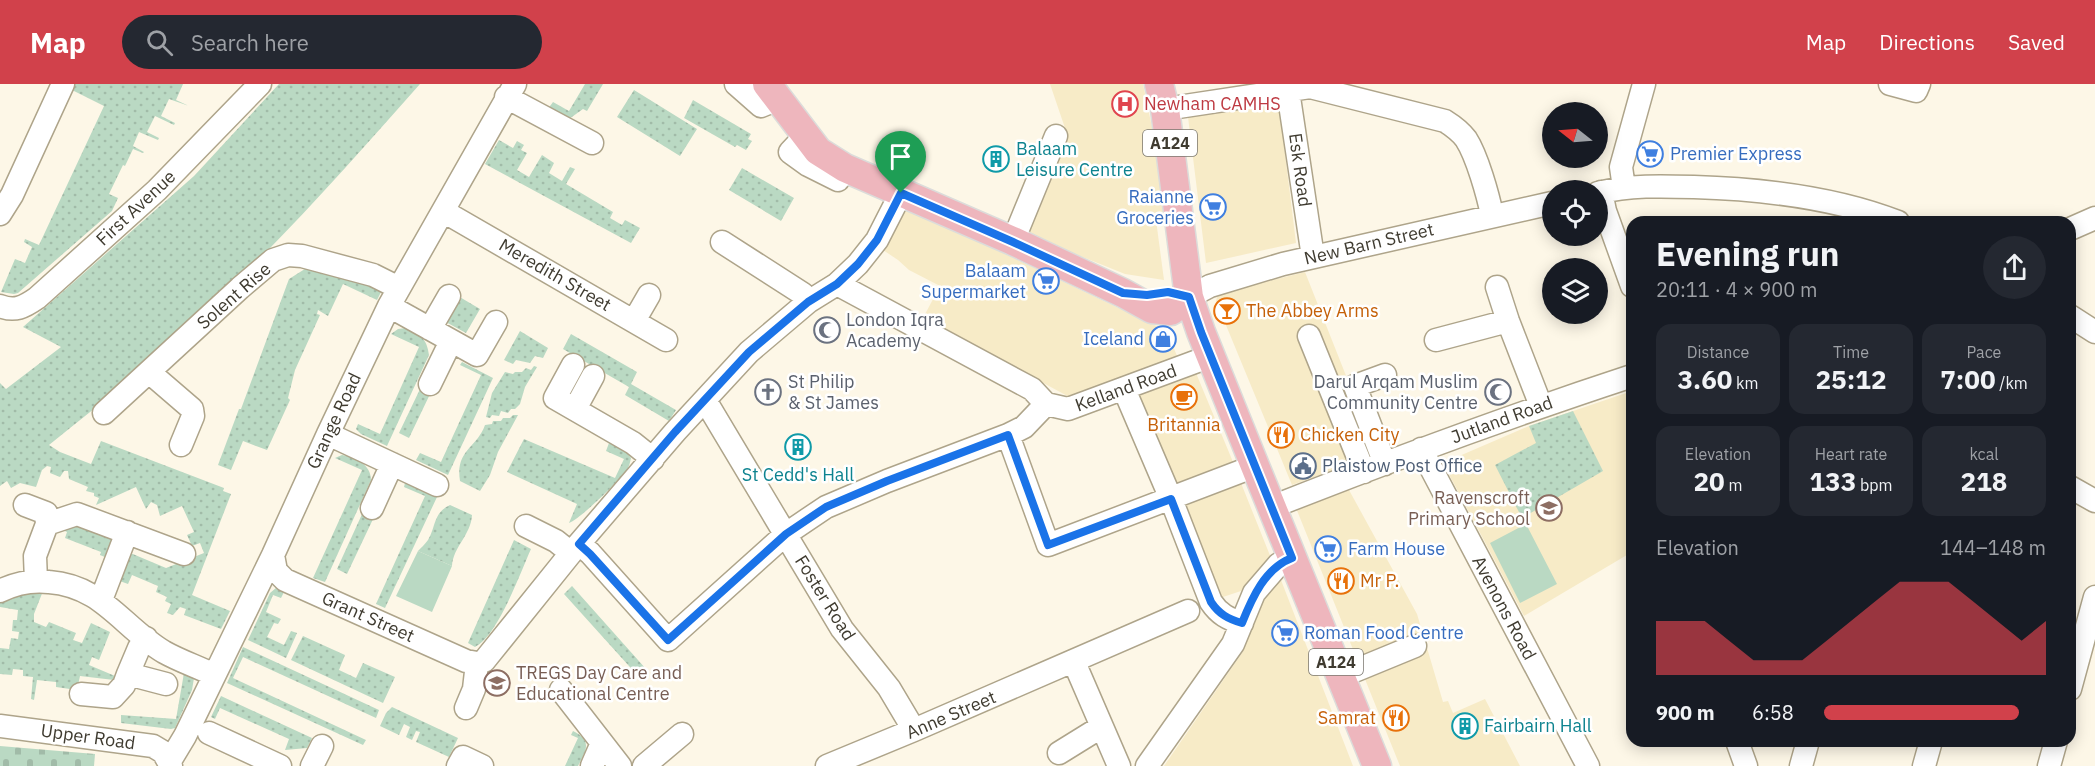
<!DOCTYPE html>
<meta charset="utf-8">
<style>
:root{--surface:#171b24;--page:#242831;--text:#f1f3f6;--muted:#9ea1a6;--accent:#d1414b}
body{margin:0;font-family:"IBM Plex Sans",sans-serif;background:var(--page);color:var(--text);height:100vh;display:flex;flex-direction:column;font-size:22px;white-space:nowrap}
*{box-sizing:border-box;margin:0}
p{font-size:20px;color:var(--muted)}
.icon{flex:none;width:33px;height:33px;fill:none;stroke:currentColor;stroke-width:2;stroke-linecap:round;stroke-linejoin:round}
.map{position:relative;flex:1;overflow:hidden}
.panel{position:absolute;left:1626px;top:132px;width:450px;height:531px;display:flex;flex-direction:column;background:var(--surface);border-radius:18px;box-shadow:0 3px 15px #0003}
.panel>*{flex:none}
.needle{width:39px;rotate:287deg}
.buttons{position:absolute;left:1542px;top:18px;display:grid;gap:12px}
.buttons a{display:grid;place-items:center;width:66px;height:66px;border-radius:50%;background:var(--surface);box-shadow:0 3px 15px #0003;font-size:30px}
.pin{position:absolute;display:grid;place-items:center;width:51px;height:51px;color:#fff;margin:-62px -26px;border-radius:50% 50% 50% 0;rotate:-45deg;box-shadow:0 0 6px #0007}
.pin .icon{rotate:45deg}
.round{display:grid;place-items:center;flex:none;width:63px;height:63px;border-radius:32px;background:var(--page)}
.summary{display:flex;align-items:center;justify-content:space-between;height:102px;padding:0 30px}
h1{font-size:33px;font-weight:700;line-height:45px}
.figures{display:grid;grid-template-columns:repeat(3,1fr);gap:9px;height:102px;padding:6px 30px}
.figures div{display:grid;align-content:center;border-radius:15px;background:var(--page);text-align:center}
.figures b{font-size:26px;font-weight:700}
.figures small{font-size:16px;font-weight:400}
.figures p{font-size:16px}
.chart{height:168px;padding:12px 30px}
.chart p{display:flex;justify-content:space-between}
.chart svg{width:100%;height:108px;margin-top:6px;fill:var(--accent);opacity:.7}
ul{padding:0 30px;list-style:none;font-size:20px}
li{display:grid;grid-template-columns:96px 72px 1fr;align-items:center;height:45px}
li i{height:15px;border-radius:8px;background:var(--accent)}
header{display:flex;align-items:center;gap:36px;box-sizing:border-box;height:84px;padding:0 30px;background:var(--accent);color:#fff}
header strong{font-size:28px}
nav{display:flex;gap:33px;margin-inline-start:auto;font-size:21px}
.search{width:420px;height:54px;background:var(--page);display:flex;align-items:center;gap:15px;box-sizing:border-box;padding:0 21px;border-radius:33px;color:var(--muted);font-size:22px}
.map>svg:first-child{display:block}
</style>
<header>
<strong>Map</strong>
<div class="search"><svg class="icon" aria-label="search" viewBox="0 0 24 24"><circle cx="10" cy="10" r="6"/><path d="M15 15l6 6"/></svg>Search here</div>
<nav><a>Map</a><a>Directions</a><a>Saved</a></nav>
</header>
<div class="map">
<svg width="2095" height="682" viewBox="0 0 2095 682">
<defs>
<pattern id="green-dots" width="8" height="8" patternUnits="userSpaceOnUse" patternTransform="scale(1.5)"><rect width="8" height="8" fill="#bad9c3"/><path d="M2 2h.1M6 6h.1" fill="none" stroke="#a1bba8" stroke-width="1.8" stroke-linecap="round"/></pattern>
<pattern id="cemetery-stones" width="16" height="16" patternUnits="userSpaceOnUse" patternTransform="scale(1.5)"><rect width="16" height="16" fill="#bad9c3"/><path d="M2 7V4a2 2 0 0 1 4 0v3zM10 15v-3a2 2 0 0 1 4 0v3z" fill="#a1bba8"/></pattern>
</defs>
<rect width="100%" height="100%" fill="#fdf7e7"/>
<path fill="#f7ebc7" d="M1050 0H1143L1154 53 1164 136H1156L1164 196 1125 190 1023 149 1066 47Z
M1279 21 1296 159 1206 179 1188 33Z
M900 120 1167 247 1177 272 1073 315 923 234 940 202 909 186 898 176 880 164Z
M1305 188 1377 370 1292 401 1216 217 1217 213 1229 207Z
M1196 289 1233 378 1175 400 1139 311Z
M1632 307V468L1524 532 1443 379 1529 342Z
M1241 399 1271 474 1241 507 1220 514 1185 421Z
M1349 406 1417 530 1443 618 1448 617 1453 629 1485 615 1520 682H1400L1296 424Z
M1281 496 1353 682H1164L1242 569 1262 511Z"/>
<path fill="url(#green-dots)" d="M74 0H183L176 16 189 22 169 15 161 32 175 39 174 41 155 32 147 48 159 54 158 56 139 48 133 62 144 68 143 69 133 65 125 82 123 81 109 110 118 114 112 127 18 209 14 210 1 208 15 175 25 179 32 163 24 158 25 155 39 161 104 22 72 6Z
M279 0H420C351 78 281 157 205 228 155 275 103 318 49 361L60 368 91 380 101 357 224 404 223 407 231 410 192 511 230 527 221 545 184 531 186 525 180 523 173 531 167 529 171 520 165 517 167 513 156 508 158 502 132 491 128 500 117 496 128 468 166 484 204 469 200 459 192 462 187 451 194 448 182 422 160 432 157 421 151 418 146 425 136 403 96 421 99 414 94 412V409L86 407 88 403 69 395 68 387H64L60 393 50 389 51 383 47 382 42 386 36 403 20 399 11 404 7 397 0 402V299L6 305 61 263 23 243 194 92Z
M585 0H603L587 27 583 25 569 35 548 25 553 18 569 27Z
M634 6 697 45 680 72 617 33Z
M693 16 751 50 748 55 752 57 746 66 737 61 735 63 684 34Z
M499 56 513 64 517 57 524 61 521 66 527 69 517 86 529 93 542 71 554 79 549 89 562 97 570 83 575 85 566 100 613 128 610 134 622 141 625 136 640 144 631 159 485 80Z
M742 84 794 114 781 137 729 106Z
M308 183 363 199 381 208 377 216 343 200 328 232 318 226 317 230 320 231 295 286 288 314 290 316 267 366 243 357 231 386 218 381 239 325H241L289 195Z
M458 212 480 225 466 249 444 237Z
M406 244C421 251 427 255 429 271L387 362 361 350 356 345 358 340 380 350 419 263 391 250 398 245Z
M520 247 548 264 543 274 535 272 530 279 516 276 513 280 504 276Z
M571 250 637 288 631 300 676 326 669 337 625 311 629 303 563 265Z
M462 278 493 294 448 391 416 376 420 369 441 378 481 291 460 281Z
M534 282 537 283 525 303 520 320 515 325H511L508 329 501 327 499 332 492 331 490 334 486 333 492 309 505 288 513 290 515 288H522L526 284 531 286Z
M421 303 431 308 409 354 399 349Z
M1573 327 1603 387 1522 434 1495 381 1536 359 1529 342Z
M513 331H518L498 368 490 391 480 407 460 397C455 366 477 364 485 341L492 340 493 337H501L503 334H510Z
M524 355 615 394 624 375 606 367 609 359 627 369 631 374C630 379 629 383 626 387 619 397 579 436 569 439L577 420 507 388Z
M342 371C356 373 371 381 371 396L325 498 313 494 362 386 335 374Z
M405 399 437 413 385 524 376 520 425 412 404 403Z
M450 421 472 431C471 451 453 463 452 482L418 467C421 464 425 460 428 456 436 443 433 429 450 421Z
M363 428 374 433 347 490 337 485Z
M75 433 118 456 112 476 100 471 101 468 65 454 67 448 58 444Z
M514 456 531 465C520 489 498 552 475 563L468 559Z
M572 502 646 585 638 592 564 510Z
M276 504 285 506 281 514 273 511 266 528 281 535 278 540 274 539 267 553 284 561 291 547 297 549 286 574 248 556 270 509Z
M43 507 34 530V538L46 543 49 538 76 549 73 556 82 559 91 539 110 548 99 576 92 573 89 581 115 592 114 596 80 592 77 606 56 603V598L37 596 34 616 31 615 33 593 23 592V586L13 585 12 591 0 590V564L9 565 11 554 18 555 19 548 12 547 13 536H17L18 526 0 523V519L21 511Z
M303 552 345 571 339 586 356 594 363 579 395 593 383 619 291 576Z
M243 563 379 626 376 634 243 573 233 594 366 656 363 661 227 599Z
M184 589 194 594 192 606 175 644 171 645 121 639V631L176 635Z
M221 612 312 654 307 664 285 666 289 655 220 624 215 635 211 633Z
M392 623 458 654 449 673 416 658 420 648 416 647 412 656 406 653 410 643 404 640 399 651 380 642 386 629Z
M573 647C593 657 586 666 578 682H565L578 654 571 651Z"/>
<path fill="url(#cemetery-stones)" d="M0 662 95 670 94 682H0Z"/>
<path fill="#bad9c3" d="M1526 440 1557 500 1520 519 1490 459Z
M418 467 452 482 432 528 396 512Z"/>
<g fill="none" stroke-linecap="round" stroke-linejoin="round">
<g stroke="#aea48a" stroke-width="25">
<path id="minor" d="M736 0 761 22 778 15
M1287 0 1313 173
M1890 0 1916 7 1919 0
M506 13 592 59
M1165 25 1310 3 1445 37C1453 42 1460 47 1466 55 1477 72 1488 111 1492 131
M805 52 790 68 808 81 838 96 845 84
M1624 104 1621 83 1644 0
M1601 108 1605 127 1632 202
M1598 109C1629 101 1662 102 1694 103 1762 105 1834 113 1898 138
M443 127 666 256
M0 130 12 111 63 0
M2070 145 2095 134
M1013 157 1056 52
M722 158 803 210 808 218
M837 200 1032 305 1046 320
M1497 203 1508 237 1541 322
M1189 213 1210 202 1283 180 1552 119
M0 222C15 228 24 223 37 214L157 106 260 0
M389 222 477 271 496 238
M2070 232 2095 248
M634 237 649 211
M430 245 449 212
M1309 252 1364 388
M1436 256 1508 237
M573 281 555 314 633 359 653 375
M149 288 192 325 193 332 181 361
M430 300 451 257
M1124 305 1171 415 1211 518C1219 530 1228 535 1242 539
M705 316 842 545 889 604 914 646
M575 325 593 292
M104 329 240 204 273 176 288 171 302 172 373 191 399 204
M328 350 437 401
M1008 351 1048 461 1255 382
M1421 365 1588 682
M1385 380 1355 302 1385 291
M2070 403 2095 417
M25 421 46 429 47 440 35 472 36 497
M1272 423C1391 376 1510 332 1632 292
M372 424 392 380
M47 440 77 430 184 470
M526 442 556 457 571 469
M579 460 590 469 668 556 786 450 826 423 887 397 1008 351 1024 343 1046 320 1068 325 1211 272
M273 471 276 487 285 496 466 577 477 579 484 577 571 469 675 348 749 268 808 218 837 200 858 180 877 156 901 109
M0 507C16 499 31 496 49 498 103 502 122 543 164 568 180 577 198 583 214 591
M101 516 127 448
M146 554 139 564 128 590 166 600
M1074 578 1119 682
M1342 592 1415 562
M2070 605 2095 513
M561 606 620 682
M81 610 113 613 124 601 128 590
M466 624 474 605 477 579
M0 642 153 662 163 668 171 682
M209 649 280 682
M1737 657 1746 682
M1059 669 1101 643
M170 677 185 652 273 471 328 350 389 222 515 0
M312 682 322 662
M458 682 463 673 482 682
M592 682 602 659
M644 682 682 650
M827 682 914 646 1188 527
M1147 682 1233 560 1254 509 1279 480 1292 474
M1801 682 1808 657
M1924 682 1931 657
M2049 682 2056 657"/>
</g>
<g stroke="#dcdcda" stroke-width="31">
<path id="major" d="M767 0 818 67 845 84 1013 157 1123 209 1152 225 1171 227 1189 213
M1159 0 1165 25 1189 213 1201 248 1255 382 1377 682"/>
</g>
<use href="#minor" stroke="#fff" stroke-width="22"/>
<use href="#major" stroke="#eeb6bd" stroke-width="28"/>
</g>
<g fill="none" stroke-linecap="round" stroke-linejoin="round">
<g stroke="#fff" stroke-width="12">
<path id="route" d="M901 109 1013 158 1123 209 1147 211 1168 208 1189 213 1201 248 1292 474C1265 484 1252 514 1242 539 1228 535 1219 530 1211 518L1171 415 1048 461 1008 351 887 397 826 423 786 450 668 556 590 470 579 460 675 348 749 268 808 218 837 200 858 180 877 156Z"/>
</g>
<use href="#route" stroke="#1a73e8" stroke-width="8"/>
</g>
<defs>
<g id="hospital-ring" transform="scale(1.35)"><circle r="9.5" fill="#fff" stroke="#e0444e" stroke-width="1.5"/><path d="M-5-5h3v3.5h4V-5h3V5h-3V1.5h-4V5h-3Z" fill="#e0444e"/></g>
<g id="supermarket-ring" transform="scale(1.35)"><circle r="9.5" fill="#fff" stroke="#3f7fe0" stroke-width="1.5"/><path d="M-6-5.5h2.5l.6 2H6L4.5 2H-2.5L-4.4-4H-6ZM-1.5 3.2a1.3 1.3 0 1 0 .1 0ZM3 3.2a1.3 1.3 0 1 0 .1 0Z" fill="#3f7fe0"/></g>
<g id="building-ring" transform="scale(1.35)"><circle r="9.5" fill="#fff" stroke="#0f9aa8" stroke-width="1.5"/><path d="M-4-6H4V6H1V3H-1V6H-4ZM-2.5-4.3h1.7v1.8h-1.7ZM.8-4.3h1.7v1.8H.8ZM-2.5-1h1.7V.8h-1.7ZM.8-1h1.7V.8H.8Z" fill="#0f9aa8"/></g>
<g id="bar-ring" transform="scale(1.35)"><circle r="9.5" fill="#fff" stroke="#e8710a" stroke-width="1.5"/><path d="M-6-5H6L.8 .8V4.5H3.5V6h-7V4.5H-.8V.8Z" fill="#e8710a"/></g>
<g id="mosque-ring" transform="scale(1.35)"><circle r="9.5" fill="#fff" stroke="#6b7280" stroke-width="1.5"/><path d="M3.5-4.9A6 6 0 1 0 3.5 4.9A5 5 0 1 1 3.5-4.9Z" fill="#6b7280"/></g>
<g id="shop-ring" transform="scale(1.35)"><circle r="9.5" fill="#fff" stroke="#3f7fe0" stroke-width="1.5"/><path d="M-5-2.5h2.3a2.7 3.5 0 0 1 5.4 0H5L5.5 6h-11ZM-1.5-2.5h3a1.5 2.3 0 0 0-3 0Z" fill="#3f7fe0"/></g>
<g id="church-ring" transform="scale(1.35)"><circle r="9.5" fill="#fff" stroke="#6b7280" stroke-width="1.5"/><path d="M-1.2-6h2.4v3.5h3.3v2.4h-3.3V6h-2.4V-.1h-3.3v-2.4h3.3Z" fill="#6b7280"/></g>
<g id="cafe-ring" transform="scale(1.35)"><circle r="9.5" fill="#fff" stroke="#e8710a" stroke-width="1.5"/><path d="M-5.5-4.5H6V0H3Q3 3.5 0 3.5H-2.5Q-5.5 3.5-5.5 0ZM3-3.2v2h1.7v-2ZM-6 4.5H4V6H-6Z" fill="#e8710a"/></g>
<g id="restaurant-ring" transform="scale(1.35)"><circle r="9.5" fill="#fff" stroke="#e8710a" stroke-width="1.5"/><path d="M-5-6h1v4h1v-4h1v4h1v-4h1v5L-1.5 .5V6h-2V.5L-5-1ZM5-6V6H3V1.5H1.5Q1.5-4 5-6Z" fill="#e8710a"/></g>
<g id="civic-ring" transform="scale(1.35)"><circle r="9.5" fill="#fff" stroke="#5c6f8a" stroke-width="1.5"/><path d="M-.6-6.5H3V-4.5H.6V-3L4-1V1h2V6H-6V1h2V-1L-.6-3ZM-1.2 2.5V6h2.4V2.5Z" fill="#5c6f8a"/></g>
<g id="school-ring" transform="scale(1.35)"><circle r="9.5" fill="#fff" stroke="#8d6e63" stroke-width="1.5"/><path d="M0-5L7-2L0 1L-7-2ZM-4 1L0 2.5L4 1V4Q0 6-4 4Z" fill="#8d6e63"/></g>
</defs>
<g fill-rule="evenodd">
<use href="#hospital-ring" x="1125" y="20"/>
<use href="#supermarket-ring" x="1650" y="70"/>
<use href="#building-ring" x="996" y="75"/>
<use href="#supermarket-ring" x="1213" y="123"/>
<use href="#supermarket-ring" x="1046" y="197"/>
<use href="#bar-ring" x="1227" y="227"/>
<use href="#mosque-ring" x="827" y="246"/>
<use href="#shop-ring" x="1163" y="255"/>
<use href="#church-ring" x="768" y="308"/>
<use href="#mosque-ring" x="1498" y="308"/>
<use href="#cafe-ring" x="1184" y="313"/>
<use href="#restaurant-ring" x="1281" y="351"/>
<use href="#building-ring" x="798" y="363"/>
<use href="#civic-ring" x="1303" y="382"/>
<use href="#school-ring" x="1549" y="424"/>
<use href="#supermarket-ring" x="1328" y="465"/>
<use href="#restaurant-ring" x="1341" y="497"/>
<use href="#supermarket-ring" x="1285" y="549"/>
<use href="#school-ring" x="497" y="599"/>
<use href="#restaurant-ring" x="1396" y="634"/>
<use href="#building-ring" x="1465" y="642"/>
</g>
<g text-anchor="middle" stroke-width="5" stroke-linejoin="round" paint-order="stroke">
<g fill="#fff" stroke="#79766e" stroke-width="1.5">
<rect x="1143" y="46" width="54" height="26" rx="4.5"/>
<rect x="1309" y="565" width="54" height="26" rx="4.5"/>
</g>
<g font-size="16" font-weight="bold" fill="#3f3b30">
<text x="1170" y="65">A124</text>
<text x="1336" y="584">A124</text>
</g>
<g font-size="18" fill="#be3a42" stroke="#fff" text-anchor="start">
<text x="1144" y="26">Newham CAMHS</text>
</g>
<g font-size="18" fill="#0d838f" stroke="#fff" text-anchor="start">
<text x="1016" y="71">Balaam<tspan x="1016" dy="21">Leisure Centre</tspan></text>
<text x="798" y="397" text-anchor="middle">St Cedd's Hall</text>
<text x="1484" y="648">Fairbairn Hall</text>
</g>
<g font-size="18" fill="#366cbe" stroke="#fff" text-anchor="start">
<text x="1670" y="76">Premier Express</text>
<text x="1194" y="119" text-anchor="end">Raianne<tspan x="1194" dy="21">Groceries</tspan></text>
<text x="1026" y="193" text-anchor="end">Balaam<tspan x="1026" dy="21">Supermarket</tspan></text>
<text x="1144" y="261" text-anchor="end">Iceland</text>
<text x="1348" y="471">Farm House</text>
<text x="1304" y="555">Roman Food Centre</text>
</g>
<g font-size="18" fill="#3f3b30" stroke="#fff">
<text transform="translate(1300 86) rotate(82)" y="6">Esk Road</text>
<text transform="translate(136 124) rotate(-43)" y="6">First Avenue</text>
<text transform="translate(1369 160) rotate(-13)" y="6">New Barn Street</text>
<text transform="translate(555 191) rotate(30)" y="6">Meredith Street</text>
<text transform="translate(234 212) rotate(-41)" y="6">Solent Rise</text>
<text transform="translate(1126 304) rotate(-20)" y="6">Kelland Road</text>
<text transform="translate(1502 336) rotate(-20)" y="6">Jutland Road</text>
<text transform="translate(334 337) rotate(-65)" y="6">Grange Road</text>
<text transform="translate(825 514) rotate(58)" y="6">Foster Road</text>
<text transform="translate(1504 524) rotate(62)" y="6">Avenons Road</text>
<text transform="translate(368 533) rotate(24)" y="6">Grant Street</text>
<text transform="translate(951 631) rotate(-23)" y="6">Anne Street</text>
<text transform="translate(88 653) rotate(8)" y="6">Upper Road</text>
</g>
<g font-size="18" fill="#c56008" stroke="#fff" text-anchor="start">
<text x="1246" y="233">The Abbey Arms</text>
<text x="1184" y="347" text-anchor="middle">Britannia</text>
<text x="1300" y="357">Chicken City</text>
<text x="1360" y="503">Mr P.</text>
<text x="1376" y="640" text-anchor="end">Samrat</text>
</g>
<g font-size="18" fill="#5b616d" stroke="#fff" text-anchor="start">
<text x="846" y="242">London Iqra<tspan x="846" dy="21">Academy</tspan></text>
<text x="788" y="304">St Philip<tspan x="788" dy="21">&amp; St James</tspan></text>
<text x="1478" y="304" text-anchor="end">Darul Arqam Muslim<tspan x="1478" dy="21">Community Centre</tspan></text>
</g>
<g font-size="18" fill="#4e5e75" stroke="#fff" text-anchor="start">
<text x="1322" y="388">Plaistow Post Office</text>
</g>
<g font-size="18" fill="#785e54" stroke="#fff" text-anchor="end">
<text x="1530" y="420">Ravenscroft<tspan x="1530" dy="21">Primary School</tspan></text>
<text x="516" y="595" text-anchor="start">TREGS Day Care and<tspan x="516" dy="21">Educational Centre</tspan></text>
</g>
</g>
</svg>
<div class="buttons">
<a><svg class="needle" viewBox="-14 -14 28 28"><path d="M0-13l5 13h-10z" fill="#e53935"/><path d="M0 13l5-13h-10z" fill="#9ea1a6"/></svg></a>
<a><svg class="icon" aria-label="locate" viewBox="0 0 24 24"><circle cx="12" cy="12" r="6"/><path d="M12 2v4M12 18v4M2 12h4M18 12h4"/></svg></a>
<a><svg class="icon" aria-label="layers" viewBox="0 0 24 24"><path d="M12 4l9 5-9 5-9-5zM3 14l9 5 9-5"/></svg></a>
</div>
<div class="pin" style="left:901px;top:109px;background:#1e9e55"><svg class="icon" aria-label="arrive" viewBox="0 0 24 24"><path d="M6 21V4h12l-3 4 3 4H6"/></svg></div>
<section class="panel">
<div class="summary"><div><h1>Evening run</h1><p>20:11 · 4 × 900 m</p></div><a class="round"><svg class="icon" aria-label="share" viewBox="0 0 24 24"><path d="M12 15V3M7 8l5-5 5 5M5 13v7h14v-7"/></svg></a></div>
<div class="figures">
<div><p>Distance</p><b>3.60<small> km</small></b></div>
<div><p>Time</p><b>25:12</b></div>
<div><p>Pace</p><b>7:00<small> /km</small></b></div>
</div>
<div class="figures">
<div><p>Elevation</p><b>20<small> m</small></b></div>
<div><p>Heart rate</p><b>133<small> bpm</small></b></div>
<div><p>kcal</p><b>218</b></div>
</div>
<div class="chart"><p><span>Elevation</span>144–148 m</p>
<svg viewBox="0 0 160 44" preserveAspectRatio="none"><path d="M0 44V22L10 22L20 22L30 30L40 38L50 38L60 38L70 30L80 22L90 14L100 6L110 6L120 6L130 14L140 22L150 30L160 22V44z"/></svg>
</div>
<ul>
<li><b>900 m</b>6:58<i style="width:88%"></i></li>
</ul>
</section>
</div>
